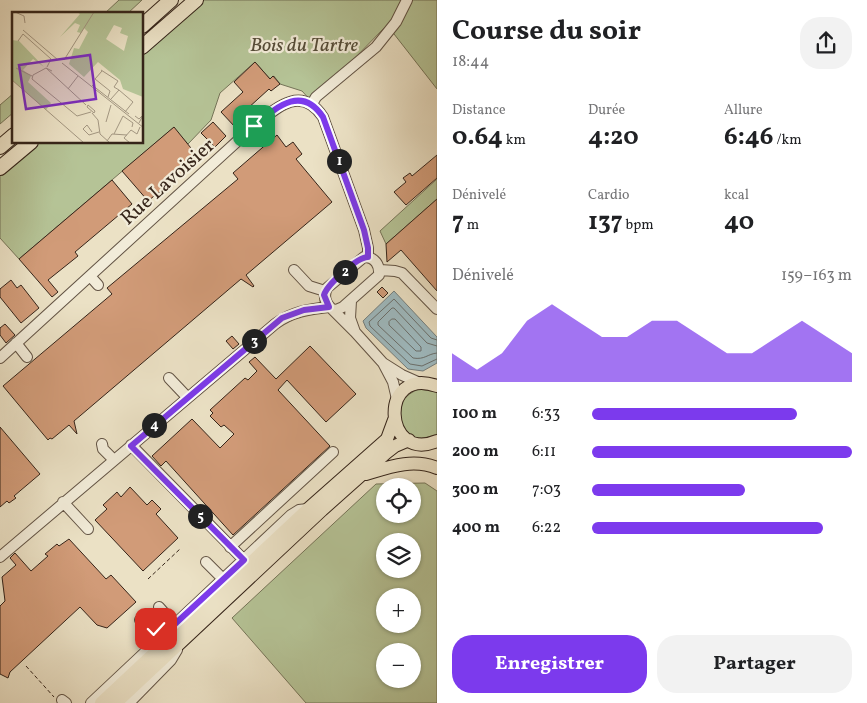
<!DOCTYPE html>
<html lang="fr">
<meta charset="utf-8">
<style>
:root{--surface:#fff;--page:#f2f2f2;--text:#202124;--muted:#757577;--accent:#7c3aed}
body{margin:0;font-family:Vollkorn,serif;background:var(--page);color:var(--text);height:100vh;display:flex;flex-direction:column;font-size:19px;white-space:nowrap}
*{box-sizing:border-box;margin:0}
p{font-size:16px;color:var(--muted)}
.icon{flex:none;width:28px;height:28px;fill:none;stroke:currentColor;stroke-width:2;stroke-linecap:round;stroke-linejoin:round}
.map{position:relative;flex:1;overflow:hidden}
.panel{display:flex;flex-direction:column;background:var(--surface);width:430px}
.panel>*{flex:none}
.controls{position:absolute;left:376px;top:478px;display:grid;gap:10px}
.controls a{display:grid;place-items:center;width:45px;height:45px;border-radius:50%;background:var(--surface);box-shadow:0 1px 4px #0004;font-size:25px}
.pin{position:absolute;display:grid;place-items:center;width:42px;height:42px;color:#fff;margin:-21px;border-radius:10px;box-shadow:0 2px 8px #0006}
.km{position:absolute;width:25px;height:25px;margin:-12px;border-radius:50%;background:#222;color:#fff;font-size:14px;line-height:25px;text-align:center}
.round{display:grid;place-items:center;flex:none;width:52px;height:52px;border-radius:20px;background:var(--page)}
.headline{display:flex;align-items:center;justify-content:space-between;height:85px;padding:0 15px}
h1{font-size:28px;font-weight:700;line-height:38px}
.metrics{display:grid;grid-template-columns:repeat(3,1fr);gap:8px;height:85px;padding:5px 15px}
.metrics div{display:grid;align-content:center}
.metrics b{font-size:25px;font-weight:700}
.metrics small{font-size:14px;font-weight:400}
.metrics p{font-size:14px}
.chart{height:140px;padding:10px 15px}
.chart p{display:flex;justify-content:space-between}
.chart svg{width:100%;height:90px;margin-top:5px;fill:var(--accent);opacity:.7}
.cta{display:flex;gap:10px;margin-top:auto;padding:10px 15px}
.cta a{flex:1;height:58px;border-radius:20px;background:var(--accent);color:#fff;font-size:20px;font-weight:700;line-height:58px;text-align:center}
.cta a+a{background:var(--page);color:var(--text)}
ul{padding:0 15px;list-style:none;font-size:16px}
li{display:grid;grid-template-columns:80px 60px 1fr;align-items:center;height:38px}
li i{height:12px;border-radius:6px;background:var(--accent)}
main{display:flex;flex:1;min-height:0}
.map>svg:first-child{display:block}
</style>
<main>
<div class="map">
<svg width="437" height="703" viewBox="0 0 437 703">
<rect width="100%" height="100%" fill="#ebe1c5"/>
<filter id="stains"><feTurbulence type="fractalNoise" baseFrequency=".004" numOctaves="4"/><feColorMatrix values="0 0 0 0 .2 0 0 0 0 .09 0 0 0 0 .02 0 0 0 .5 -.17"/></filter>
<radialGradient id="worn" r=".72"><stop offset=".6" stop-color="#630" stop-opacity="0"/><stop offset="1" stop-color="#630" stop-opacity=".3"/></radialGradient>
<path fill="#b5c396" stroke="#757458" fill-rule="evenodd" d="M119 0H142L127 14H104Z
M196 0H437V89L387 25 312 102 302 91 280 84 274 76 270 79 255 62 220 93 211 120 188 144 173 128 19 259 0 238V168L31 143 142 142 143 47Z
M14 93V112L0 124V105Z
M437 179V199L386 244 380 231Z
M419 389 437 392V435C431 436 422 439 417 438 402 434 395 413 403 401 407 395 412 392 419 389Z
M425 483 437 491V703H306L232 618 376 484ZM412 486V514H385V486ZM385 541H412V569H385ZM412 596V624H385V596ZM412 651V679H385V651Z"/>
<path fill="#9ebac0" stroke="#747e7d" d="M394 291 437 337V363L423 371 408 369 366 328 363 321Z"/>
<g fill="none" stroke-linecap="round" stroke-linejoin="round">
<path stroke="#6a6f6c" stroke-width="1" d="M392 319H395L421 347V351H416L389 325V322Z
M437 340 431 338 394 299 369 322 370 326 410 364 422 366 437 359
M437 346 427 343 394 308H392L378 322V325L413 358C425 360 427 354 437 353"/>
</g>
<path fill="#d19b78" stroke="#352419" d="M255 62 270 79 273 76 280 84 271 91 269 89 247 109 251 114 236 128 221 112 243 92 234 82Z
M213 122 226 136 215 147 201 133Z
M174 127 199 158 189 167 191 169 183 176H178L170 183 169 188 161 195 159 192 148 201 122 171Z
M277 135 286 147 293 142 302 154 296 159 332 202 246 275 254 286 253 287 241 279 74 421 77 434 69 425 52 439 50 438 48 440 3 386 112 294 107 288 238 179 233 173Z
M437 155V178L406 205 394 192 406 182 403 178 410 173 412 176Z
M112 180 132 204 75 252 78 256 48 280 58 292 52 297 19 259Z
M437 199V291L401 250 387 262 386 244Z
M11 280 17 288 21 285 39 308 21 323 0 297V289Z
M382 287 388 293 383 298 377 292Z
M5 324 15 335 6 343 0 335V328Z
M232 336 239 344 233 349 226 341Z
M310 346 356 394 326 422 287 380 278 390 330 446 233 535 166 461 161 466 152 456 192 419 220 448 234 434 224 425 221 427 210 416 213 413 210 410 245 378 248 380 257 371 249 362 255 357 276 379Z
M0 427 40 474 14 496 16 498 9 503 7 501 0 507Z
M130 487 147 505 152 500 161 509 156 514 178 538 143 571 95 520 107 509 103 505 117 492 121 497Z
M69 539 106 579 111 575 136 602 107 628 97 625 80 607 10 672 8 678 0 674V606L5 601 2 577 16 565 10 558 15 553 31 571 48 556 45 554 57 544 59 546Z"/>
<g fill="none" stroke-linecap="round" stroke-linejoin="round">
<g stroke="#625344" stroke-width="12">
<path id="minor" d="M312 104 316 97 376 47 396 22 407 0
M364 257C375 257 380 265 379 275L343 307 336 310 332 309C325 303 323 296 327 288Z
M294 270 309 286 325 291
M380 270 395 271 402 273 437 309
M90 276 98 285
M332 309 355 332 350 318 351 301
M355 332 383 363
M16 343 27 357
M0 358 254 126C276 108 301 84 323 117L364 230 368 248V257
M169 378 187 397
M397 399 393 382 383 363 402 375 420 383
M102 444 103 449 114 460
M131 445 244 560
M63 502 88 529
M230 547 333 452
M0 557 275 324C291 312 309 309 329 307
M206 562 223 579
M159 607 174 624
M140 620H147L162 636
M62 700 66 703
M91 703 291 515 299 510 307 509
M129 703 171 660 177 650"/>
</g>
<g stroke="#352419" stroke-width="14">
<path id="major" d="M437 386C378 365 383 464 437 441
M366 474C389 467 413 458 437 468
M101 703 309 508 387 439 394 420
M116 703 322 510 386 453 395 446 409 440"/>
</g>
<g stroke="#352419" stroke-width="16">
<path id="highway" d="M142 26 171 0
M142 47 196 0
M0 147 14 135
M0 168 31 142"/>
</g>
<path stroke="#352419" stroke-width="1" stroke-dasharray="4 2.5" stroke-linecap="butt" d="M148 579 180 549
M26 666 54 697"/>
<use href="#minor" stroke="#f2ecd9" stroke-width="10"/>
<use href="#major" stroke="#ebe1c5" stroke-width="12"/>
<use href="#highway" stroke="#ebe1c5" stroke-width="14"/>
</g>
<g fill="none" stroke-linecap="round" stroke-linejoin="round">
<g stroke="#fff" stroke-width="10">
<path id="route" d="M156 629 162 636 244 560 131 446 282 318 304 310 329 307 324 295C327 285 357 257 368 257V248L364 230 323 117C301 84 276 108 254 126"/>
</g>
<use href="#route" stroke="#7c3aed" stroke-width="6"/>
</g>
<g text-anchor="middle" stroke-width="4.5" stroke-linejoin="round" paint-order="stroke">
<g font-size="20" font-style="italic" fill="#554c38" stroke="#f2ecd9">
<text x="304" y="51">Bois du Tartre</text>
</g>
<g font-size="20" fill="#352419" stroke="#f2ecd9">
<text transform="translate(167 181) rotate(-42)" y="7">Rue Lavoisier</text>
</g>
</g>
<g transform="translate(12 12)">
<rect width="131" height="131" fill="#ebe1c5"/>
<path d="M65 0H131V85L111 77 108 68 86 50 72 65 57 52 62 36 67 37 76 20 72 16 69 21 65 20 68 13 63 11 48 25 68 2ZM102 13 110 16 108 21 116 24 112 39 94 27ZM0 28 7 29 32 55 21 47 11 58 19 64 16 70 39 91 34 98 0 68Z" fill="#b5c396" fill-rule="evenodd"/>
<path fill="none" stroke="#a29580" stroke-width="1" d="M3 0 12 4 13 11M11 18 46 48M6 29 11 22 39 47 35 55M52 48 82 0M50 51 132 116M4 56 20 64M34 56 21 63 20 67 65 104 79 100M89 58 106 69 102 75 107 78M40 59 34 56 74 93M90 59 83 67 98 79 96 85M0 68 72 131M80 73 117 102M56 77 66 64M99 87 107 78 121 90 113 100M76 93 83 99 82 101 75 95ZM80 101 86 108 88 122 98 131M123 104 127 107 131 103 127 111M94 110 99 93M80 120 75 113 71 117 77 123 87 120M102 122 111 104 121 111 120 115M95 129 100 122 115 123M118 131 112 126 119 118 125 122 128 115"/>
<path fill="#7b2cbf" fill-opacity="0.15" stroke="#7b2cbf" stroke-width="2.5" d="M78 43 84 87 14 97 7 53Z"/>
<rect width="131" height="131" fill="none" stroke="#352419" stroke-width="2.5"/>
</g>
<rect width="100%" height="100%" filter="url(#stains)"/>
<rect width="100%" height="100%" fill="url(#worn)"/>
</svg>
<div class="controls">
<a><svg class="icon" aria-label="locate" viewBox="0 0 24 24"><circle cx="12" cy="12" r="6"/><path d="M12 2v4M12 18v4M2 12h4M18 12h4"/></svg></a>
<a><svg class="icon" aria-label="layers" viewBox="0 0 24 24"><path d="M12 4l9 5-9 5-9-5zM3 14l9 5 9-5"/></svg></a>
<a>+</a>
<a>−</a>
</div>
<div class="pin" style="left:254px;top:126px;background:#1e9e55"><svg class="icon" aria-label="arrive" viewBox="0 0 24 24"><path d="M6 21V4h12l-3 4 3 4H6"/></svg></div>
<div class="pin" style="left:156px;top:629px;background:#d93025"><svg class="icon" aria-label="check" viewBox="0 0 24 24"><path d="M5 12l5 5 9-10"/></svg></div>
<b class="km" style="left:339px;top:161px">1</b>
<b class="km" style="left:345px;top:272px">2</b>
<b class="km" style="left:254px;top:341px">3</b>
<b class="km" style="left:154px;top:425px">4</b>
<b class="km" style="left:200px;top:516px">5</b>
</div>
<section class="panel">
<div class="headline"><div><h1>Course du soir</h1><p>18:44</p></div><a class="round"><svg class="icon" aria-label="share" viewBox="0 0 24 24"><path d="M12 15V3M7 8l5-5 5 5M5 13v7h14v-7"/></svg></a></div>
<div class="metrics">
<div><p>Distance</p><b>0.64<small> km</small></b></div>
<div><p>Durée</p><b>4:20</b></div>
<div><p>Allure</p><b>6:46<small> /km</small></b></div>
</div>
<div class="metrics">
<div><p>Dénivelé</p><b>7<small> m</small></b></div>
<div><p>Cardio</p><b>137<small> bpm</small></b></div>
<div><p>kcal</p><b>40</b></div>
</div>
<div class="chart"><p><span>Dénivelé</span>159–163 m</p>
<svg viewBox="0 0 160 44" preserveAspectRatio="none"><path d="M0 44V30L10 38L20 30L30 14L40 6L50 14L60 22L70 22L80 14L90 14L100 22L110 30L120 30L130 22L140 14L150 22L160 30V44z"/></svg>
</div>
<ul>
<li><b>100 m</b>6:33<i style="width:79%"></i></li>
<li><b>200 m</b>6:11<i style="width:100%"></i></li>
<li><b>300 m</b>7:03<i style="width:59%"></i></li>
<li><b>400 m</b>6:22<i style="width:89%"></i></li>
</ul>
<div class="cta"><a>Enregistrer</a><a>Partager</a></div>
</section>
</main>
